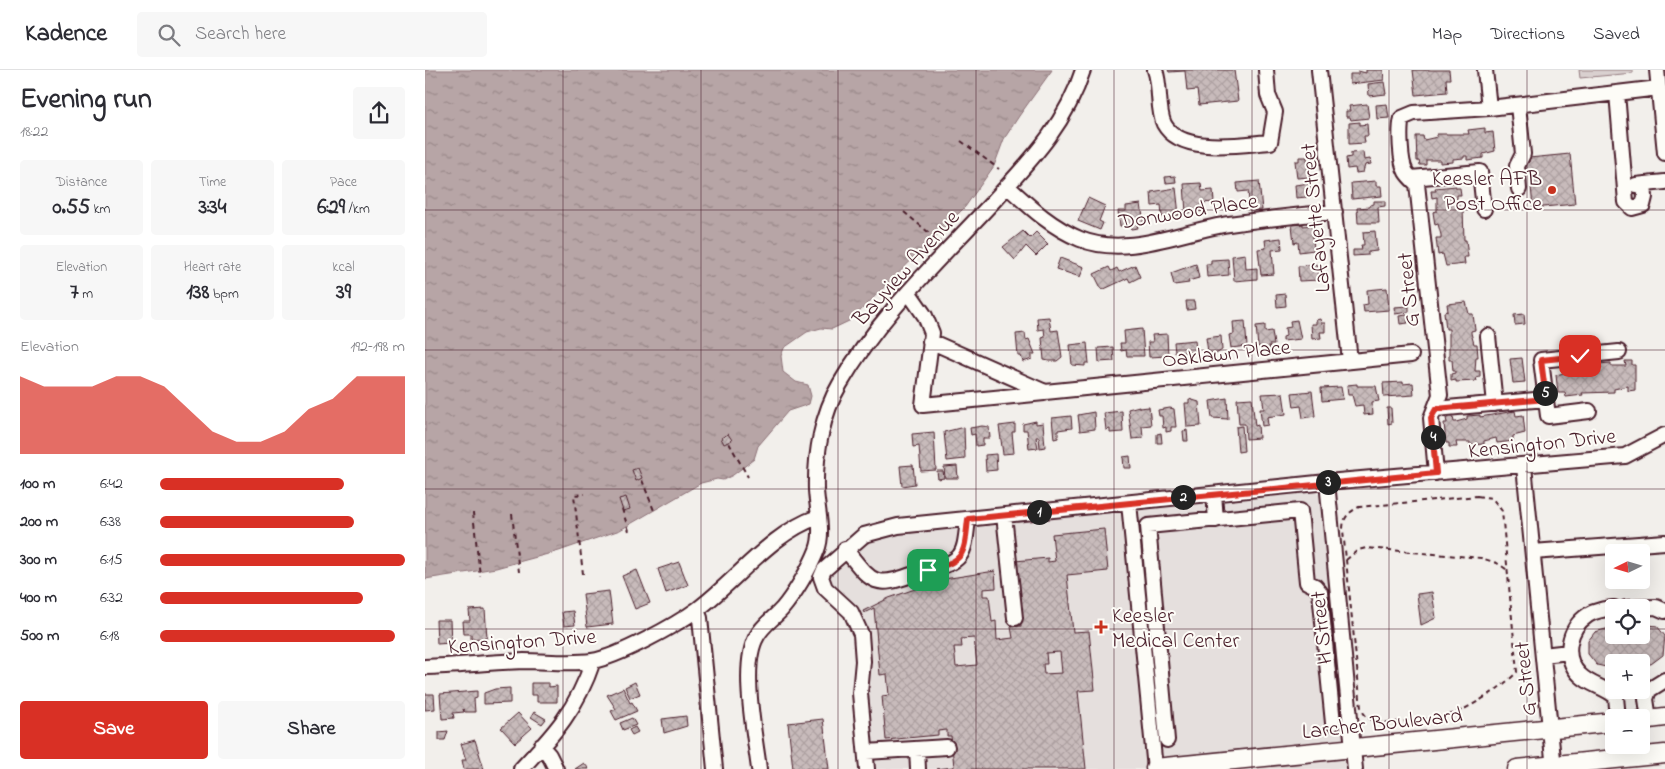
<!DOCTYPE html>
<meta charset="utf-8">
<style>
:root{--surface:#fff;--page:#f7f7f7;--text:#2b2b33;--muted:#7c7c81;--line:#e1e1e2;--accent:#d93025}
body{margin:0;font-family:"Indie Flower",sans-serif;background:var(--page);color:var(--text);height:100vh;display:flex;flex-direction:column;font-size:19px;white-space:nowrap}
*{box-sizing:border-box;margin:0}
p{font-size:16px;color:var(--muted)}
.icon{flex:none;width:28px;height:28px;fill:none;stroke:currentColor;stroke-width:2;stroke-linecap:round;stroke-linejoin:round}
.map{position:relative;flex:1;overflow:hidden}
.side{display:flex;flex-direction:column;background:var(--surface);width:425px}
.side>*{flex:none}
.needle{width:32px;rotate:265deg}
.buttons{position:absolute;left:1180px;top:474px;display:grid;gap:10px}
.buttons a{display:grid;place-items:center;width:45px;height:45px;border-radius:5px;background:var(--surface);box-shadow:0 5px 20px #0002;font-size:25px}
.pin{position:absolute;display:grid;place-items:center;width:42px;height:42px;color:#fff;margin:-21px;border-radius:10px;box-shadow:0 2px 8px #0006}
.km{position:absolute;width:25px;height:25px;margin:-12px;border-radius:50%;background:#222;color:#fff;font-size:14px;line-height:25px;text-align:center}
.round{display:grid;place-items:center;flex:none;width:52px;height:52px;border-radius:5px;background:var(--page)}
.headline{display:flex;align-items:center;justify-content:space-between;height:85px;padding:0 20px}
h1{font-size:28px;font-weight:800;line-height:38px}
.figures{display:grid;grid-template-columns:repeat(3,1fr);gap:8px;height:85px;padding:5px 20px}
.figures div{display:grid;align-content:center;border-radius:5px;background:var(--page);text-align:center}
.figures b{font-size:21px;font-weight:800}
.figures small{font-size:14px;font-weight:400}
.figures p{font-size:14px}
.chart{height:140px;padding:10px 20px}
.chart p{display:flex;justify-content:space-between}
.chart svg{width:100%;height:90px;margin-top:5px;fill:var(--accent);opacity:.7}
.cta{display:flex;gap:10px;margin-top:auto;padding:10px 20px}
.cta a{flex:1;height:58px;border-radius:5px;background:var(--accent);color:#fff;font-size:20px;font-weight:800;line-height:58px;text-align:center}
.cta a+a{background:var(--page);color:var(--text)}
ul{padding:0 20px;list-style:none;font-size:16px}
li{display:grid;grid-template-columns:80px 60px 1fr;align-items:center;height:38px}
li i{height:12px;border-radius:6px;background:var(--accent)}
header{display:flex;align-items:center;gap:30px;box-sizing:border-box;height:70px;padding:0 25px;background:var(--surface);border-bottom:1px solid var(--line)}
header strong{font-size:24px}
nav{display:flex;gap:28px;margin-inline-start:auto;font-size:18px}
.search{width:350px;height:45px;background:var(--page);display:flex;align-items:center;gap:12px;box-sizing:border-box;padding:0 18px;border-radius:5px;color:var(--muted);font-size:19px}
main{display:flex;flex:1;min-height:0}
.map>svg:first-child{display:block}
</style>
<header>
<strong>Kadence</strong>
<div class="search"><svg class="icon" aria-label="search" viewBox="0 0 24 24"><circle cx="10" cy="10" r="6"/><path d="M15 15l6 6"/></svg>Search here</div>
<nav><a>Map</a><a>Directions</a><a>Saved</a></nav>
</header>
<main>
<section class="side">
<div class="headline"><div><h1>Evening run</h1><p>18:22</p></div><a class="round"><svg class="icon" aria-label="share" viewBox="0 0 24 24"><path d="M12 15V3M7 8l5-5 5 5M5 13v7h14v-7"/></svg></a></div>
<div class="figures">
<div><p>Distance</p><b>0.55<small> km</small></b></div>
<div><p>Time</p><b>3:34</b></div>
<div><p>Pace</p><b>6:29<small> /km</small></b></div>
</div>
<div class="figures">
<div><p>Elevation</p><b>7<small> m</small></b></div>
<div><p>Heart rate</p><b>138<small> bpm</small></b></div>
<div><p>kcal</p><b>39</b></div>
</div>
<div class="chart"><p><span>Elevation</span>192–198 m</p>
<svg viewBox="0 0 160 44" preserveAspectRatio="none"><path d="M0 44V6L10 11L20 11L30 11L40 6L50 6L60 11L70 22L80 33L90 38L100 38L110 33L120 22L130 17L140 6L150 6L160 6V44z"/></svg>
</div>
<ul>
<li><b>100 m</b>6:42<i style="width:75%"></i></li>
<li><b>200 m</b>6:38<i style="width:79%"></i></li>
<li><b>300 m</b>6:15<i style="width:100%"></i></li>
<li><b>400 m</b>6:32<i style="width:83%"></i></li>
<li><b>500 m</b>6:18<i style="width:96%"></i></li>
</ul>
<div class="cta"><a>Save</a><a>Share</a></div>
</section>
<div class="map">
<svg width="1240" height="699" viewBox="0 0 1240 699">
<defs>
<pattern id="water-ripples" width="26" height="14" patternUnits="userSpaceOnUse" patternTransform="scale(1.25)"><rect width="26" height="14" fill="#b7a5a6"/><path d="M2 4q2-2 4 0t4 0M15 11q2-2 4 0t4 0" fill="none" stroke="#978687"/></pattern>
<pattern id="building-cross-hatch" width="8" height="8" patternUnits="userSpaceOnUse" patternTransform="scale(1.25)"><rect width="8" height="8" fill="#c8bbbb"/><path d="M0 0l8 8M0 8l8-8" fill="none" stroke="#ada0a1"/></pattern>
</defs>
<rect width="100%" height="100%" fill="#f2efeb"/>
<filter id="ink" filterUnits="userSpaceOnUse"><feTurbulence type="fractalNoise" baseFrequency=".02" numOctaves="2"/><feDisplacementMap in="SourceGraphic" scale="10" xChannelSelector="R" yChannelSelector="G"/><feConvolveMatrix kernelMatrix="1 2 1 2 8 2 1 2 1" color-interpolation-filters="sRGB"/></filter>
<g filter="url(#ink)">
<path fill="#e5dfdd" d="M889 422 896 425 897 429 924 699H449L442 622 446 589 444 564 434 539 408 517 404 509 409 499 450 467 469 463Z"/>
<path fill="#d9d0cf" stroke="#92787d" d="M1154 0H1208V3L1155 8Z"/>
<path fill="url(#water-ripples)" stroke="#8b6f75" d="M0 0H627L594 46 579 69 569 96 540 137 426 250 407 259 396 258 382 262 359 278 356 286 358 302 371 312 383 315 386 326 384 334 363 341 333 376 329 389 308 405 298 410 292 409 276 413 195 460 134 481 71 498 0 509Z"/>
<path fill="url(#building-cross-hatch)" stroke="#4a1f2b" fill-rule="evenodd" d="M743 0H809L813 31 774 35 772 20 762 21 760 1 744 2Z
M941 0H958L959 10 925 14V4H933V1L941 3Z
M988 0H1024L1025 9H1021L1022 22 991 25Z
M959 12 961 24 944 26 943 14Z
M942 34 944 48 926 50 925 47H921V41H925L924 36Z
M962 34 964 48 952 49 951 35Z
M935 52V55L942 54 943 66H939L940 73 924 74V53Z
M1060 58V63L1068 62 1070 81 1058 84V88L1042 90V86H1039V88L1028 89V92L1015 93V90H1001V95H995L994 91H992L991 66H998L999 70 1012 67V64H1044L1043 60Z
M938 82 939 90 945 89 946 94 940 95 938 102 931 103 930 98 922 99 921 88 926 87V83Z
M1145 84 1150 134 1108 138 1105 105 1098 106 1096 92H1104V88Z
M874 87H882L884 107 872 108 870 91H874Z
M750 106 751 112 741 113 740 107Z
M834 111 837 140 825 141 823 121 813 122 812 113Z
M951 111V116H956L957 126 927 129 926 113Z
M776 113 777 121 788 120 789 132 777 133 778 141 761 143 759 114Z
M885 113 886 124H882V127L871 128 870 115Z
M1031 116V118H1035L1036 125H1032V128L1035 139 1038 138 1039 170H1041L1043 187H1039L1040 194 1021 196 1018 184 1013 185 1011 168H1016V165L1013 154 1010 155 1008 142 1012 141V127L1007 128 1006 121H1011L1010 118Z
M751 118 754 145 737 147 736 135 727 136 726 122Z
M663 128 680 136 674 151 678 153 675 160 653 151Z
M949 131H960V136L953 137 954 153H933L932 138 945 137V135L949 134Z
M716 134 719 154 712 155 713 158 706 159 705 156H695L693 141H701V136Z
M878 154V156L887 155 889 180 874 182 873 172 869 173 867 155Z
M598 161 605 168 611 162 623 174 611 186 601 176 590 190 578 177Z
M950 161 952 181 943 182V185L928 186V180H937L936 175H939L938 162Z
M856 168 857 179 847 180 849 204 836 205 833 179 841 178 840 170Z
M820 184 821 199 832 198V209L809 211 807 186Z
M635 188 659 197 655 207 631 199Z
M803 189 804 205 782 207 781 194H786V190Z
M771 194 774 208 763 211 764 213 749 215 746 203Z
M891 194 895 210 874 211 873 196Z
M710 195 715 207 705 212 703 208 677 220 669 204 684 197 686 201 692 198 694 202Z
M962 218 964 240 939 242 938 235 943 234 942 220Z
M860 224 861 236 852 237 851 225Z
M761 231H769L770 239 762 240Z
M1041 232 1044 244H1048L1050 260 1046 261V263L1049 274H1052L1053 287H1051L1050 301H1055V307L1051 308 1052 311 1031 312V310L1026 311V304L1030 303V301H1028L1027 290H1024V259H1021L1019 242 1023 241 1022 234Z
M984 236V242L970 244 969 237Z
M1099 244 1100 254 1090 255 1089 245Z
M982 245 983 253 975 254 974 246Z
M624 247 626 261 633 260 637 287 632 291H624L619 290 617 268 620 267 619 259 613 260 612 248Z
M895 249 896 253H900V262H895L896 268 887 269 886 254H891V250Z
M872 250 876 269 858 271V267L861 266 860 258 866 257 865 251Z
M820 251 822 276 806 278 804 265 809 264 808 252Z
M840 255V262L847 261 849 275H844L845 279 839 280 838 276 833 277 831 256Z
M717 259 719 286H702L701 280 696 281 695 273H700L699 261Z
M600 263 601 270 604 269 610 284H607V289L598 292 596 286H593L591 264Z
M742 264 743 286 724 287 723 272H728L727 265Z
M796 266 797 280 791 284 783 282 781 268Z
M770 270 771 282 750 283 749 272Z
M662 273 664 293H660V296L647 295 645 275Z
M688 277 689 291 674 292 673 278Z
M1097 288 1100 312 1088 313 1085 289Z
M1200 291H1207V295H1210V320L1203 321V316L1189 319V322L1157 323 1158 325 1141 327 1140 323H1133L1131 305 1143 302V297L1160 296V300H1162L1174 297 1173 294 1186 293V296H1201Z
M978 312V314L988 313 989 325 959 327 958 313Z
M932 314V316H951L954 331 947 332 948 344 939 345 938 335 930 336 927 325H923L922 315Z
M916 317 918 329 897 331 896 318Z
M887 321 890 346 878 348 876 336 869 337 867 323Z
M858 323 861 344 842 347 843 355 837 356 835 339H839L837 324Z
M802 328 803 349 787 348 785 331Z
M827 328 830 356 833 355 834 368 821 369 820 354H814L812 329Z
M764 329 774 332 776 356 762 357 760 333H764Z
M714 336V338L724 337 726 355 717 356 718 368 707 369 703 339Z
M745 338 749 339 751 357H746V361L741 362V357L738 358 737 346H734L733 340Z
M962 338H966L967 353 963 354Z
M697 341 698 362 685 363V359L681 360 679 343Z
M1090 341 1091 346 1098 345 1100 363 1088 366V371L1072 373 1071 368 1059 371V374L1045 375V372H1031L1032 377H1024V373H1021L1019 353H1022L1021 348 1028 347 1029 352H1031L1042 349V346L1055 345V347Z
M669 342 670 359 655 361 653 345Z
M646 346 647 358 633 360V368L629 369 627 348Z
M611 351V354L618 353 620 377 615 378 614 367H611L613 378 604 379 602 360H598V354Z
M590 354V362H587L589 383 578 384 574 356Z
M557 356 564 357 565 368H558V375L551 376 550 364 546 365 545 358Z
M817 356 819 381 813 382 811 357Z
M539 357 540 389 522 391 519 362Z
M762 360 763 371H759L758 361Z
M509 362 511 400 496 401 494 376 488 377 487 364Z
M736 363 737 373H732V364Z
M303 364 307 370 299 374 296 368Z
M571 384 572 400 561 401 560 385Z
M705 386 706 398H699L698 387Z
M488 395 490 414 477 416 475 396Z
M532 396 533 408H520L519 397Z
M213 398 217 408 211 411 207 400Z
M512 401H518L519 408 513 409Z
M201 427 205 439 198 441 194 429Z
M679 459 683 501 642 505 648 562 664 561 670 620 653 621 661 699H512L529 697 526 666H522V660L513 661V665L461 670 457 626 464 625 462 604 455 605 449 538 439 543 438 541 464 528 519 509 570 501 571 518 558 519V526H564L567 552 571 551 572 570 588 568 586 557 596 556 590 491 623 488V492L630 491 627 464ZM549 568 552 595 531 597 529 577H537L536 569ZM635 582 637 603 619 604 618 594H622L621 583Z
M254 492 263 515 241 523 233 499Z
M212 500 225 533 210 539 197 506Z
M184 521 188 554 162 557 158 524Z
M1007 522 1011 548 996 555 992 524Z
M60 539 62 568 46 569V564H39L38 551H45L44 540Z
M148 541 150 555 139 556 137 542Z
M11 550H25L26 573 12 574Z
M1188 554 1189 565H1216V554L1232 556 1240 566 1238 585 1226 594 1189 592V597H1181L1172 595 1163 584V571L1170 562 1188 557Z
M210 612 215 624 205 628 200 617Z
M106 613H124V617L132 616V632H112V625H106Z
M85 618V633L59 634V623L70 619Z
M198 618 205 633 207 632 212 641 191 650 186 641 191 639 182 625Z
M52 621V628L49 629 50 642H40L38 639 39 642 28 643 29 648 17 649 15 624Z
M0 624H9L10 639 0 640Z
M109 642 121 649 117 654 106 647Z
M93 643 107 658 90 673 76 658Z
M261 646 262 656 239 663 237 649Z
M207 648 211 655 198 660 195 653Z
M398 649 404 699H368L363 653Z
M210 657 213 662 207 665 204 660Z
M23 661 20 670H14V662Z
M50 670 59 699H39L37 690H41L36 674Z
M159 693 164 699H150Z"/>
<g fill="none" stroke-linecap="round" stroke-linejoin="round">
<g stroke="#4a1f2b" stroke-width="18">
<path id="minor" d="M730 0C736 15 732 40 739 54 756 85 816 74 845 72L850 42 843 25 841 0
M894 0 925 291
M1060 0 1064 38
M1232 0 1240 83
M1192 23 1201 132 1207 138 1218 135 1220 127 1219 114
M1093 35 1098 84 1092 96 1094 119
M986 108 1055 102 1059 139
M1211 115 1240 112
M582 116C605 137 626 157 655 169 702 188 757 161 804 154 839 149 875 145 910 142
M484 223 500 246 507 263 498 335 619 323
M1063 266 1070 334
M505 271 620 322 986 285
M1011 339 1121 329
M1164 341 1123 346 1116 290 1194 282
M1099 396 1129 699
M1011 403 1006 348 1015 325 992 114C988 110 984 107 981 102 975 92 974 59 977 48L989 43 1064 38 1234 18
M902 412 930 699
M789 424 791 450
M704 433 730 699
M579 445 590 548
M420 479C445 509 447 520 486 505
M1108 482 1240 472
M503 500C540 491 539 485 543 449
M1189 538C1180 539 1171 540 1163 545 1143 558 1137 588 1155 605 1166 616 1181 617 1191 627L1193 648
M1201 538 1231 537 1240 541
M272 540 275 548 290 699
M1118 585 1144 582
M0 597C33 596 66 592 99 591 121 591 145 594 167 591 193 587 251 555 273 539 312 510 346 463 393 447
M1224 649 1221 629 1224 620 1240 610
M742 670 723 456 875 441 882 512 890 516 895 522 908 653
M116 676 124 685 131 699
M492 679 493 699
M441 682 522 677
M96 699C130 663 152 639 168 591
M334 699C330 666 315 594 332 566 338 555 348 549 357 539 369 525 385 498 392 480 399 462 392 439 391 420 390 384 397 344 415 314 454 246 511 193 564 136 603 93 640 57 658 0
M442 699 435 623 438 591 436 564 426 542 400 518 396 507 399 500 439 465 473 456 902 412 1200 386 1240 365"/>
</g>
<g stroke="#4a1f2b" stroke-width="21">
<path id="major" d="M1216 650 1240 647
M730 698 1189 652
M1092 699 1240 684"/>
</g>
<path stroke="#4a1f2b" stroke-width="2" stroke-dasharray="5 4" stroke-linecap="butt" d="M536 71 574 99
M479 142 515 172
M304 373 323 407
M217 410 230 443
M1052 426 1067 428 1077 441 1092 602C1078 617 1047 637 1027 644 1017 648 963 654 953 652 945 650 939 646 936 638L918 460C918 447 923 443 934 437Z
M197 439 205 464
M48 443 55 506
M87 444 94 502
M921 490 933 480 941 478 1056 488 1072 493 1084 501
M158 504 149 425 160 424"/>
<use href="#minor" stroke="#fdfcf7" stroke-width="14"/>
<use href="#major" stroke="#fdfcf7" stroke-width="18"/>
</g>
</g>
<g fill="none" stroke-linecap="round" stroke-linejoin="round" filter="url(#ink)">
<g stroke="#fff" stroke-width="10">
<path id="route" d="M503 500C541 491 539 485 543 449L1011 403 1006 348 1011 339 1121 329 1116 290 1155 286"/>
</g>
<use href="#route" stroke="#d93025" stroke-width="6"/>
</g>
<path fill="none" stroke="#4a1f2b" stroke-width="1" stroke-opacity="0.55" d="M138 0V699M276 0V699M413 0V699M551 0V699M689 0V699M827 0V699M964 0V699M1102 0V699M0 140H1240M0 280H1240M0 419H1240M0 559H1189M1216 559H1240"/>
<g fill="#c8321e" stroke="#fdfcf7" stroke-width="2">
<circle cx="1127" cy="120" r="5"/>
<path d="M673.5 549.5h5v5h5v5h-5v5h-5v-5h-5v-5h5z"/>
</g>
<g text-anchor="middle" stroke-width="4" stroke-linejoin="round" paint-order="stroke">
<g font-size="22" fill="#4a1f2b" stroke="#fdfcf7" text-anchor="end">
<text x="1117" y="115">Keesler AFB<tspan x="1117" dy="25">Post Office</tspan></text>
<text x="687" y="552" text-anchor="start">Keesler<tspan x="687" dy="25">Medical Center</tspan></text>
</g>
<g font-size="22" fill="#4a1f2b" stroke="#fdfcf7">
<text transform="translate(763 140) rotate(-9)" y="8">Donwood Place</text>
<text transform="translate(889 148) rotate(-96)" y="8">Lafayette Street</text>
<text transform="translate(480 197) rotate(-48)" y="8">Bayview Avenue</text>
<text transform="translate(982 220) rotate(-96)" y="8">G Street</text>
<text transform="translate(801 282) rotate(-6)" y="8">Oaklawn Place</text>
<text transform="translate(1117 372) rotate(-6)" y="8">Kensington Drive</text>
<text transform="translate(895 558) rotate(-96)" y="8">H Street</text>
<text transform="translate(97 570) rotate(-4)" y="8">Kensington Drive</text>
<text transform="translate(1099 609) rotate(-96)" y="8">G Street</text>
<text transform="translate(957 652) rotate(-6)" y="8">Larcher Boulevard</text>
</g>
</g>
</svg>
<div class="buttons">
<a><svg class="needle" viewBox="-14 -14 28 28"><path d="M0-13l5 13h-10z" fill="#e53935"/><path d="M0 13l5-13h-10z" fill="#7c7c81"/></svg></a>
<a><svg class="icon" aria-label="locate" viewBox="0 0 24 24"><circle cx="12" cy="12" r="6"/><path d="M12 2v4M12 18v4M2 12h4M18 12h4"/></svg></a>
<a>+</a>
<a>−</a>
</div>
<div class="pin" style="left:503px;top:500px;background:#1e9e55"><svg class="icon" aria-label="arrive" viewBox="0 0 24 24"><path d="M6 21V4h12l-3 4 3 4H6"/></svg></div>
<div class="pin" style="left:1155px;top:286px;background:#d93025"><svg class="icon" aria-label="check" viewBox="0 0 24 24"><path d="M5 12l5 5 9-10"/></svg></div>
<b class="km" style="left:614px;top:442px">1</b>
<b class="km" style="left:758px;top:427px">2</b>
<b class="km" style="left:903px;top:412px">3</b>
<b class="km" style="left:1008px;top:367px">4</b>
<b class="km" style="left:1120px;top:323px">5</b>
</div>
</main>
